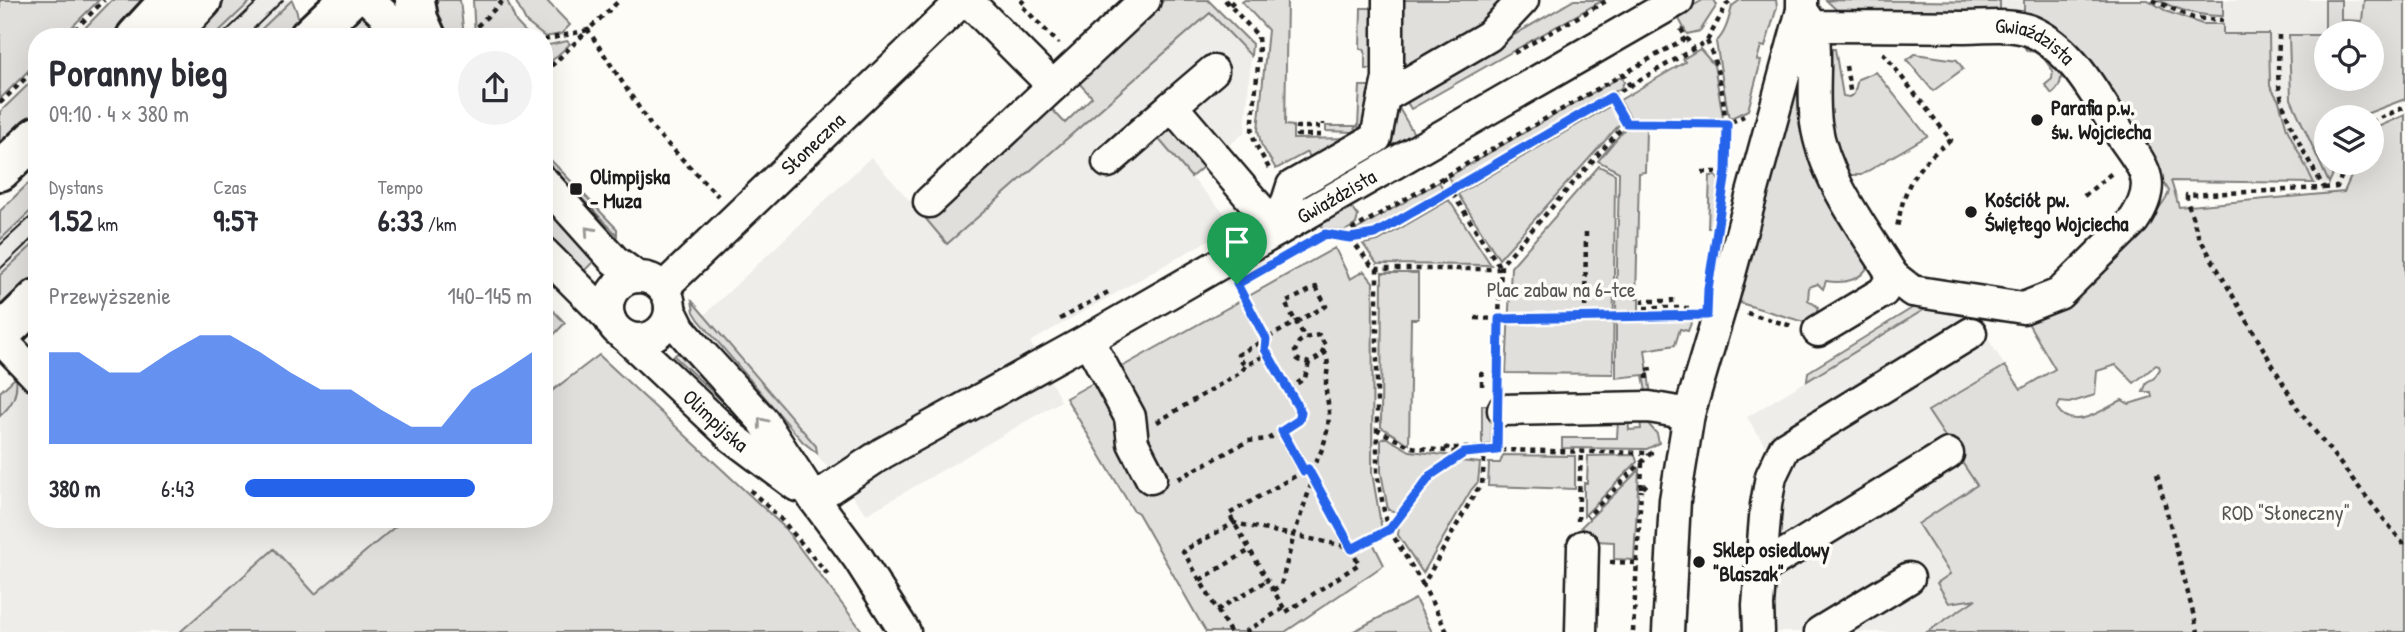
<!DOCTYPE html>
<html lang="pl">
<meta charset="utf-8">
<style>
:root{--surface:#fff;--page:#f2f2f3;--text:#2b2b33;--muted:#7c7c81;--accent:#2563eb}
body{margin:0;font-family:"Patrick Hand",sans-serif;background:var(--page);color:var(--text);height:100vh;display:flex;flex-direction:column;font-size:26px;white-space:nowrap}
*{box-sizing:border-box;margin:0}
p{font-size:23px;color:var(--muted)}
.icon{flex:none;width:38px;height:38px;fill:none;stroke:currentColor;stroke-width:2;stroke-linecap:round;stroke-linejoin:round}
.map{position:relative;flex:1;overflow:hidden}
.side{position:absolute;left:28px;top:28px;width:525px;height:500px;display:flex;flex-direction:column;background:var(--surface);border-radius:28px;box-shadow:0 7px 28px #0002}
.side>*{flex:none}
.fabs{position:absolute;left:2314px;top:21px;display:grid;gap:14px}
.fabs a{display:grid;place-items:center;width:70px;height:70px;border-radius:50%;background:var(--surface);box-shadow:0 7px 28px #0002;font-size:35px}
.pin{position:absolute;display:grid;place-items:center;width:60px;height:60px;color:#fff;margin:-72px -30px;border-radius:50% 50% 50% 0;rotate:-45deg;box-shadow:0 0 7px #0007}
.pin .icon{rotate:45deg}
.round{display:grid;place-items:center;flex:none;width:74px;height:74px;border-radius:37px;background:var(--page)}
.overview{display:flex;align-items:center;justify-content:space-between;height:119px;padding:0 21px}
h1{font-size:38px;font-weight:700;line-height:52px}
.metrics{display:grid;grid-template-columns:repeat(3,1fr);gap:10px;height:119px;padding:7px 21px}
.metrics div{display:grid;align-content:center}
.metrics b{font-size:30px;font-weight:700}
.metrics small{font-size:19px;font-weight:400}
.metrics p{font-size:19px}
.chart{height:196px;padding:14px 21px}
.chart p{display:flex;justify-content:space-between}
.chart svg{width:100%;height:126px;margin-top:7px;fill:var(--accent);opacity:.7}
ul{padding:0 21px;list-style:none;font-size:23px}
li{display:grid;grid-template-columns:112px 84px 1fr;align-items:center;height:52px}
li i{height:18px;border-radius:9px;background:var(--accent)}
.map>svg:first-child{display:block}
</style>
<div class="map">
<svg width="2405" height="632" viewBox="0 0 2405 632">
<rect width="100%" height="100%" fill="#fdfcf7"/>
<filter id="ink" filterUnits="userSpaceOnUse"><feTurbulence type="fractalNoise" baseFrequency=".0143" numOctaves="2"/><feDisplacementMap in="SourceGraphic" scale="14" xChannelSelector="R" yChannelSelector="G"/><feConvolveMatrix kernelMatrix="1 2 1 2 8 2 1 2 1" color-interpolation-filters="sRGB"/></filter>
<g filter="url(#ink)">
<path fill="#eeede9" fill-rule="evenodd" d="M252 0H291L253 37H213Z
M1901 0H2405V99L2358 117H2326V163H2338L2329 183 2171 181 2046 17ZM2326 33H2371V79H2326Z
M1210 13 1251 56 1245 132 1191 177 1235 225 1030 342 1061 401 867 514 701 318 871 157 947 243Z
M37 205V241L0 275V240Z
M1925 309 1975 318 2008 371 2027 548 1978 598 1927 632H1765L1781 471 1747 417Z
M37 362V520H403L315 594 274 549 180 632H0V397Z"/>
<path fill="#e0dfdb" stroke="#7e7e7c" stroke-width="2" fill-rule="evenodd" d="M0 0H99L62 37H37V62L0 99Z
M112 0H149L114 37H76Z
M216 0H252L213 37H176Z
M292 0C300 18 302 22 287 37H253Z
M427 0H460L464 37H439Z
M473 0H507L516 22 530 37H475Z
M515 0H546L570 25 561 34 545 37 526 22Z
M1164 0H1208L1252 44 1251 56 1210 13 947 244 926 219 1048 105 1065 123 1092 97 1076 80 1082 77Z
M1245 0H1287L1285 125 1293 126V139L1354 138 1315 164 1307 152 1276 169 1261 144 1258 130 1268 30 1242 2Z
M1398 0H1512L1491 23 1403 69 1399 66Z
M1574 0H1603L1411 109 1405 99Z
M1703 0H1714L1717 5 1700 31 1687 34 1678 17 1679 14Z
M1740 0H1776L1777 7 1765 47 1761 46 1757 60 1761 61 1748 110 1729 119 1716 42C1726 33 1729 18 1732 6Z
M1826 0 1995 2 2000 0V15H2024V0H2148L2168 12 2202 24H2223V34H2269L2270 86 2279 101 2287 129 2314 183 2171 181 2179 207 2344 192 2357 163H2371V130L2405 115V632H1927L1976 599 1949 603 1937 583 1950 574 1918 524 1977 485 1928 411 2005 366 2021 389 2055 369 2028 323C2039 318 2052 313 2062 306 2079 295 2167 207 2169 191L2091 71 2071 50 1843 16ZM2116 365 2134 383 2156 365 2159 366 2160 369 2154 378 2147 382 2143 392H2151L2152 397 2129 404 2122 400C2104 409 2071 433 2057 408L2060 402 2069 403 2095 395 2097 371Z
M2158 0H2223V16C2199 16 2179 11 2158 0Z
M2325 0H2341V20L2362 21 2364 0H2405V99L2358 117H2326V163H2338L2329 183 2291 99 2289 35H2325ZM2326 33H2371V79H2326Z
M1361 8H1374L1379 69H1365V50L1360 49Z
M361 11 389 37H357L348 25Z
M2019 38 2061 67C2062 79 2061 87 2052 94L2045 85 2052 79 2053 71 2039 52 2027 51Z
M567 41 570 44 544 68V46Z
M1800 41 1806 92 1869 264C1862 281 1843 284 1826 281L1823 289 1818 284 1809 287 1808 300 1818 307 1814 325 1737 302Z
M1700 49 1714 65 1723 117 1718 120 1631 119 1620 100 1685 62 1683 59Z
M1825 49H1835L1843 96 1849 97 1854 94 1858 79 1876 72 1927 136 1861 175H1844L1829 139Z
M1915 54 1957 60 1963 69 1933 91 1907 60Z
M37 76V114L0 150V112Z
M1618 78H1622L1624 82 1621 88 1453 185 1448 177Z
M1360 86H1377L1368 126 1355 127 1354 132 1326 131V126H1358Z
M1396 103 1417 139 1391 153 1385 141Z
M1610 106 1621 123 1499 259 1458 194Z
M1168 127 1176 128 1209 162 1191 177 1157 137Z
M1626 127H1646L1645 172 1639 173 1636 299H1639V312H1616L1619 172 1598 161Z
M544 153 617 229V235L544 159Z
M1599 166 1615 174 1613 374 1506 373 1511 267Z
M37 175V205L0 240V211Z
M1710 176H1716L1720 182 1715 228H1708Z
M1439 182 1444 190 1373 231 1356 233V230Z
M1449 200 1491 265 1377 264 1363 244 1378 241Z
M544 205 595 260 584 271 544 230Z
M1347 207 1353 209 1358 216 1356 224 1345 231 1323 228 1317 219Z
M37 241V278L0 313V275Z
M1335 248 1350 279 1364 271 1373 282 1372 473 1382 530 1370 537 1384 565 1285 632H1206L1138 513 1133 510 1066 398Z
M1382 273H1418V319H1411L1409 444 1381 427Z
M544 301 565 323 544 345Z
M692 301 816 446 817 453 803 442 699 320 694 312Z
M1914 307 1925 309 1807 381 1808 372Z
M1693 318 1688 331 1680 329 1675 345 1645 350 1651 396 1647 397 1643 375 1616 378V320Z
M680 351 756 433 674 356Z
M599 355 783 526 863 632H180L274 549 315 594 403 520H544V397Z
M16 377C18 394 13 404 0 416V392Z
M1482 405H1492L1491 444 1482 446Z
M1628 415 1629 430 1641 429 1640 418 1644 419 1657 434 1659 443 1647 449 1562 448V438H1617L1618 420Z
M1385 437 1410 451 1453 456 1428 472 1398 512 1388 510 1381 472V440Z
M1503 455 1575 456V489L1488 486 1489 463H1500Z
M1635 455 1637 462 1584 516V483H1587L1588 456Z
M1460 461 1480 463 1478 482 1471 490 1423 573 1398 535 1399 525 1433 478Z
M1639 470 1634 560 1614 559V542L1595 541 1581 527Z
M1415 599 1432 632H1352Z"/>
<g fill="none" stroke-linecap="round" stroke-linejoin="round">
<g stroke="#1c1c1c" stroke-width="35">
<g id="minor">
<path d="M369 0 407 37"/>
<path d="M967 0 1053 86 1145 0"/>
<path id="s1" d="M1802 10 1813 26C1863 26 1912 26 1962 27 1983 27 2012 23 2031 31 2074 50 2097 98 2121 135 2144 168 2159 182 2134 220L2059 294 2023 308 1912 291 1893 276"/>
<path d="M1813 26C1818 58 1812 90 1816 123 1824 179 1864 229 1893 276L1883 292 1818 331"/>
<path d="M1384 97 1388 78V0"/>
<path d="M1172 106 1213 71"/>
<path d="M1108 162 1172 106 1278 230"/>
<path d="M544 182 614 260 637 277"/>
<path d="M929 202 1053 86"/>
<path d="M1278 230 1292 186 1376 138 1384 97 1489 36 1523 0"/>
<path d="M544 253 610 319"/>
<circle cx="639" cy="308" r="31"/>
<path id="s2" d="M663 288 963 0"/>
<path d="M670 309 680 329 692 343 763 421 814 499 858 558 905 632"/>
<path id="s3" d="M625 336 733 438 797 486"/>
<path d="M0 338 37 377"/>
<path d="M1088 340 1130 417 1133 443 1151 478"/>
<path d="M1503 410 1649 407 1689 414"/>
<path id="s4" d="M814 499 883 453 1084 342 1678 0"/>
<path d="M1761 569 1948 454"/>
<path d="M1581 632 1583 546"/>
<path d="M1668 632 1675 500 1689 414 1724 296 1802 10V0"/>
<path d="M1759 632 1758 605 1766 505 1771 476 1785 447 1971 333"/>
<path d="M1820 632 1909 578"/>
</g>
</g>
<g stroke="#1c1c1c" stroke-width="44">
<path id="major" d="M415 0 418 19 426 37
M136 37 170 0
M167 37 202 0
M309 37 348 0
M0 171 37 136
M0 335 37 299"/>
</g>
<path stroke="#1c1c1c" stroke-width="4.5" stroke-dasharray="5 5" stroke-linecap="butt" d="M1024 0 1020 4 1059 44
M1225 0 1258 36 1259 54 1252 131 1255 143 1271 172
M2153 0 2193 18 2223 20
M1230 5 1235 0
M1681 29 1693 49
M470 33 504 0
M2279 35C2279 51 2277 69 2279 85 2284 121 2307 157 2324 188L2187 195V201L2198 235 2299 411 2405 546
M68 37 104 0
M544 40 588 30 620 0
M1707 41C1725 82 1727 126 1726 170
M1514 53 1608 0
M1883 53 1951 140C1915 167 1905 183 1897 228
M1846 66 1851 96
M544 73 588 30 653 129 718 196
M1623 73 1630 86
M1611 97 1626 123
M0 103 37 67
M2371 122 2405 107
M1321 135H1297V127H1323V123
M1702 172H1726
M1442 177 1501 269
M2324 188 2337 187 2347 163
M2084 196 2113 172
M1330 234 1350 238 1375 234 1707 41 1727 4 1732 0
M1343 235 1686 38
M1350 238 1371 265 1377 269H1501
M1237 284 1266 339 1238 355 1245 366
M1316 287 1326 306 1296 322 1285 303Z
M1672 298V301H1643V308H1692
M1747 313 1792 326
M1690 315 1499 319 1501 265 1626 123 1727 124 1744 116
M1585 317 1586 231
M1475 318 1499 319 1497 383
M1060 319 1110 291
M1479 374H1482V391
M1647 379 1646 370 1652 369
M1289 389 1305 378 1309 363
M1157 422 1241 372 1245 366 1268 354
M1376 429 1411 447 1463 453
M1282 431 1304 471 1308 469 1359 564 1286 612 1229 514 1304 471
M1642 463 1641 490 1648 483
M1308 469C1322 461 1329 429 1329 413 1329 403 1325 394 1326 384 1326 372 1331 364 1324 352
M2157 474 2198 632
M1178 479 1248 441 1268 439 1299 420 1300 407 1265 349 1266 339 1296 322 1305 338 1319 335 1325 345 1321 356 1309 363 1298 360 1295 351 1299 342 1305 338
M750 490 781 519 830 577
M1578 521 1581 452
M1352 549 1389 529 1384 511 1377 473V269
M1610 562 1637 563
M1200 580 1250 550
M1423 585 1389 529 1431 475 1464 453 1497 450 1651 453 1587 517
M1273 590 1281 585 1294 535 1313 479
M1217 610 1268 580
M1230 632 1183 551 1234 523 1350 547
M1245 632 1284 608
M1447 632 1423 585 1475 493 1482 484 1485 451 1479 448H1447L1448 446
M1633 632 1641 490"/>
<use href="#minor" stroke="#fdfcf7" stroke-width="30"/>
<use href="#major" stroke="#fdfcf7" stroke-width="38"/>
<path stroke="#1c1c1c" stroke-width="2" d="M220 37 259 0
M245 37 283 0
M0 245 37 211
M0 269 37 234"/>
</g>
<defs><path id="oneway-chevron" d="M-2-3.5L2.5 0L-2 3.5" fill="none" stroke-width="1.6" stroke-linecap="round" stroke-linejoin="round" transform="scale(1.75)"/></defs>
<g stroke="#989794">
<use href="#oneway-chevron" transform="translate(589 231) rotate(-132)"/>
<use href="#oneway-chevron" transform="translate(762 422) rotate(-128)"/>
</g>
</g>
<g fill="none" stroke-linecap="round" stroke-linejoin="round" filter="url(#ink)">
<g stroke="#fff" stroke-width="14">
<path id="route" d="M1611 97 1626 123 1727 124 1726 172 1708 289 1707 315 1499 319 1497 450 1464 453 1431 475 1390 529 1352 549 1308 469 1304 471 1282 431 1299 420 1301 412 1265 349 1266 339 1237 284 1325 234 1350 238 1375 234Z"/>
</g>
<use href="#route" stroke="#2563eb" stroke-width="9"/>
</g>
<g fill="#1c1c1c" stroke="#fdfcf7" stroke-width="2.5">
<circle cx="2037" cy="120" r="7"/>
<rect x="569" y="182" width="14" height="14" rx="3.5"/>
<circle cx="1971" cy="212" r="7"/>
<circle cx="1699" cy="562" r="7"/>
</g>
<g text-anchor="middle" stroke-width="7" stroke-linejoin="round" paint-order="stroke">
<g font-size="21" fill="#1c1c1c" stroke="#fdfcf7">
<text dy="7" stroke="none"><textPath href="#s1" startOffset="245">Gwiaździsta</textPath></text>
<text dy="7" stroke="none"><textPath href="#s2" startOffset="208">Słoneczna</textPath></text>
<text dy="7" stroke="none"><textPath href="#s4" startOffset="604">Gwiaździsta</textPath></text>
<text dy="7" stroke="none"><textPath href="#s3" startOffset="124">Olimpijska</textPath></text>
</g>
<g font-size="21" font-weight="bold" fill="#1c1c1c" stroke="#fdfcf7" text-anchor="start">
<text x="2051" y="115">Parafia p.w.<tspan x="2051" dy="24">św. Wojciecha</tspan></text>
<text x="590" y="184">Olimpijska<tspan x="590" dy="24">- Muza</tspan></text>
<text x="1985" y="207">Kościół pw.<tspan x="1985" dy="24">Świętego Wojciecha</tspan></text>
<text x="1713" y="557">Sklep osiedlowy<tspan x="1713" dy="24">"Blaszak"</tspan></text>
</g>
<g font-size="21" fill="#575655" stroke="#fdfcf7">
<text x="1561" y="297">Plac zabaw na 6-tce</text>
<text x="2286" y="520">ROD "Słoneczny"</text>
</g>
</g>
</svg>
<div class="fabs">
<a><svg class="icon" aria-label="locate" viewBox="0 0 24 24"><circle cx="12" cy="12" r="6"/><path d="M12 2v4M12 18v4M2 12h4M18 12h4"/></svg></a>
<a><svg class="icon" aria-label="layers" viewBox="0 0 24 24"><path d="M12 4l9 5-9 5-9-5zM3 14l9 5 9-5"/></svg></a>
</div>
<div class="pin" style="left:1237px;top:284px;background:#1e9e55"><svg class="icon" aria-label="arrive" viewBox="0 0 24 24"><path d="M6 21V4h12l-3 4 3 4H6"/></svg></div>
<section class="side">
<div class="overview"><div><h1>Poranny bieg</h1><p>09:10 · 4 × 380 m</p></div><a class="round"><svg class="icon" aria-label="share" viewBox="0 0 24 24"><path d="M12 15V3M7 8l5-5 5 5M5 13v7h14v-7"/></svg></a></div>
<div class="metrics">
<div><p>Dystans</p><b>1.52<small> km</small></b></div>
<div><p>Czas</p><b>9:57</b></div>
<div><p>Tempo</p><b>6:33<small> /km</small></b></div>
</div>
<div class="chart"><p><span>Przewyższenie</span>140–145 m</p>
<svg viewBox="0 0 160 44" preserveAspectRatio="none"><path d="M0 44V12L10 12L20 19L30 19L40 12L50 6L60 6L70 12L80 19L90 25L100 25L110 32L120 38L130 38L140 25L150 19L160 12V44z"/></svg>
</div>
<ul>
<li><b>380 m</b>6:43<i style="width:80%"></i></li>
</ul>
</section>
</div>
